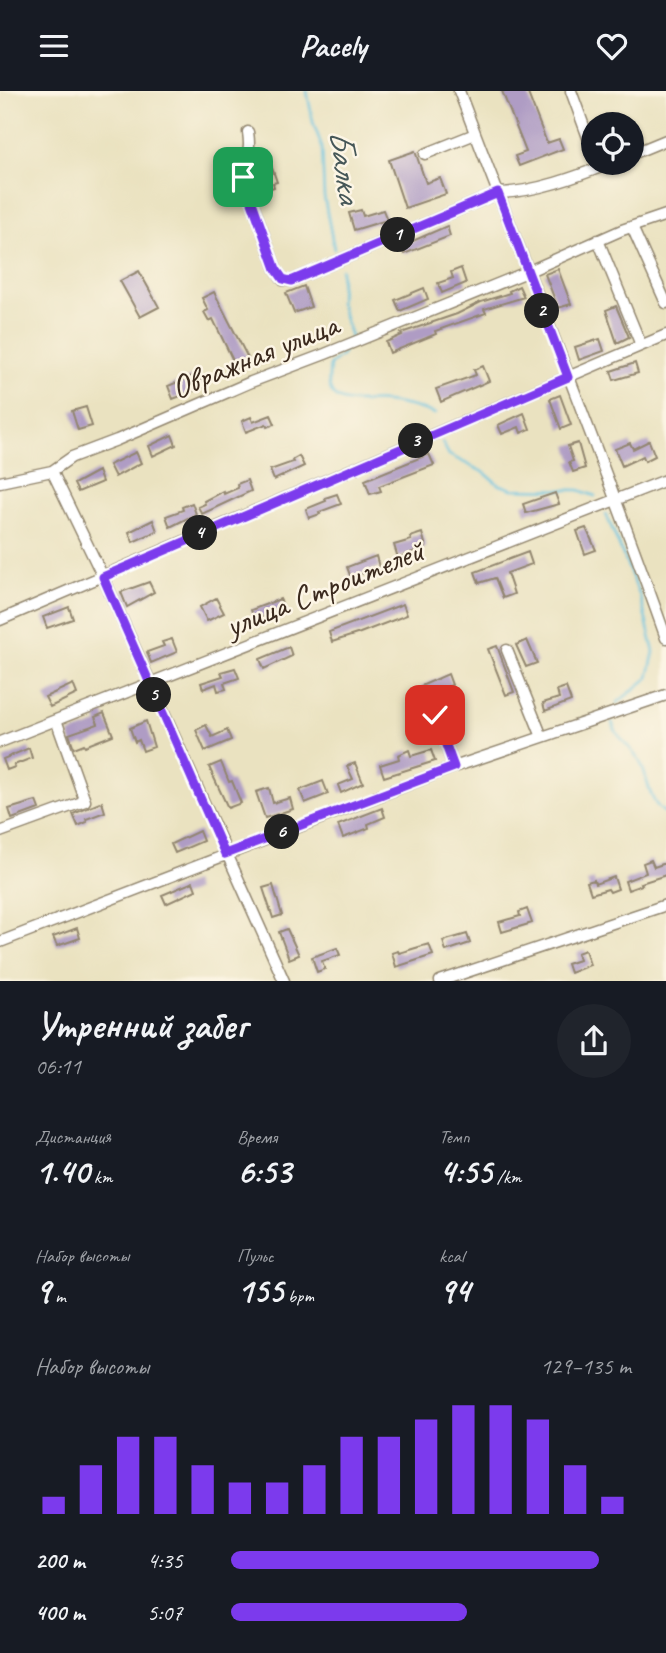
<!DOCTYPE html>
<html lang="ru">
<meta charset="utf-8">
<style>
:root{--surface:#171b24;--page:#20242c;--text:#f1f3f6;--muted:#9ea1a6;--accent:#7c3aed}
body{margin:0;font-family:Caveat,sans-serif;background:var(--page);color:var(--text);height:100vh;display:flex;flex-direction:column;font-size:26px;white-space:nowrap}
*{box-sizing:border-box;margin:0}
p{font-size:23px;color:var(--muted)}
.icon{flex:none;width:38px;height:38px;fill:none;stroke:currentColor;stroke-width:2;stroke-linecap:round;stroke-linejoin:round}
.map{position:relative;height:890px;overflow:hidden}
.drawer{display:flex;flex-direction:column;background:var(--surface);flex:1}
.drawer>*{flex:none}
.tools{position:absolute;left:581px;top:21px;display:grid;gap:14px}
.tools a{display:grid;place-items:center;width:63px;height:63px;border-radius:50%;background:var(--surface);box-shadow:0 2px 5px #0004;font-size:35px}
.pin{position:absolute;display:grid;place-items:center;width:60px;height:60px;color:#fff;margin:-30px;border-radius:14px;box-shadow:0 4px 10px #0006}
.km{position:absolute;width:35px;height:35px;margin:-18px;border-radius:50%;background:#222;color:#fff;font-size:19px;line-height:35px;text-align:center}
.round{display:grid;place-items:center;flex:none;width:74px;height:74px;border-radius:37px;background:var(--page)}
.summary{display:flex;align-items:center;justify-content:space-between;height:119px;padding:0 35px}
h1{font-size:38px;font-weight:700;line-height:52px}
.stats{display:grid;grid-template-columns:repeat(3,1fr);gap:10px;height:119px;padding:7px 35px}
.stats div{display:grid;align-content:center}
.stats b{font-size:35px;font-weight:700}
.stats small{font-size:19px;font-weight:400}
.stats p{font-size:19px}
.chart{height:196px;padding:14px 35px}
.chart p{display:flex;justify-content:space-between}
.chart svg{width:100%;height:126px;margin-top:7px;stroke:var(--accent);stroke-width:6}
ul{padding:0 35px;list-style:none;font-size:23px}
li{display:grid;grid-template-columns:112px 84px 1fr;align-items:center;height:52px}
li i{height:18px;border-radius:9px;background:var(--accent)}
header{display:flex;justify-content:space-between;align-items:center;height:91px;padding:0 35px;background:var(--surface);font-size:32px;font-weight:700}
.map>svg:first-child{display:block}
</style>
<header><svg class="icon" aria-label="menu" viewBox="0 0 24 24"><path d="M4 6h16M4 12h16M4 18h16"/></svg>Pacely<svg class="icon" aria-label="heart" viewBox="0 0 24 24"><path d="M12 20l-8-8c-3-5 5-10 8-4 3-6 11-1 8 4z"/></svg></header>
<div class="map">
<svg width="666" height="890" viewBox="0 0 666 890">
<rect width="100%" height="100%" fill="#fcf5e5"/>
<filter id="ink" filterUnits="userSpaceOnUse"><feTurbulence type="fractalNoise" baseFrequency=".0143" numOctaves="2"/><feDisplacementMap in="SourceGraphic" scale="14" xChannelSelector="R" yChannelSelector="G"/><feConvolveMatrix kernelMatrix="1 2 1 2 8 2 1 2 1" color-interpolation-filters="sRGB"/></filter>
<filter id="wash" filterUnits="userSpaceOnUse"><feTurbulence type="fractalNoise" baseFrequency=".00686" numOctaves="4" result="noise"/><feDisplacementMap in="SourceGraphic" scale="28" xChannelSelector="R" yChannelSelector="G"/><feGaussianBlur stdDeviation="1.57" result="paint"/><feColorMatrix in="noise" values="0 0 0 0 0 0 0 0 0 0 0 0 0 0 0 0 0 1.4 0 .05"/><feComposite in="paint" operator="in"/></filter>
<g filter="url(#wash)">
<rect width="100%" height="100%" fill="#eae2c0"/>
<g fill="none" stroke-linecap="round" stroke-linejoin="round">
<path stroke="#60c0de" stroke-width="2.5" d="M307 0 313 31 322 56 324 106 334 158
M341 178 340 213 351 246 349 250
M344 259 342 264 330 274C329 285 326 299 336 306 349 315 370 309 386 311 403 313 418 316 435 323
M442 351 449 364 485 382 498 393 512 398 579 399 595 405
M606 423 640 505 654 561 648 587 617 612
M612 631C616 647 634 658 641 673 649 689 649 714 666 722"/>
</g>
<g id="blocks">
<path fill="#af9cc4" d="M502 0H527L547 52 559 48 563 58 519 75 515 65 526 61Z
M415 60 426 92 440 87 446 103 405 117 389 69Z
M270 71 277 91 273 92 274 96 265 99 258 75Z
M361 119 363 125 383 119 387 129 354 139 349 122Z
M447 135 450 145 404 163 401 155Z
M461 177 466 192 442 202 438 192 453 187 451 181Z
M558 178 571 213 558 217 545 183Z
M139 180 159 216 140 226 120 190Z
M304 195 311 216 294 222 286 202Z
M519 195 524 206 484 218 486 222 435 240 436 243 390 262 386 251 402 244 401 242 457 223 481 211 510 202 509 200Z
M424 197 428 208 400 220 395 209Z
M214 201 251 273 238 280 213 228 209 230 204 221 208 219 202 207Z
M616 215 629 246 617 252 606 219Z
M600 248 604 260 579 269 575 256Z
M635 272 638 282 614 289 611 280Z
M483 275 489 290 441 311 436 298 476 284 474 279Z
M197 283 200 290 204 288 207 295 173 308 168 295Z
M560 304 571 334 561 338 550 308Z
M86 316 92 335 78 339 72 320Z
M524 322 530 338 521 342 519 336 502 343 498 334Z
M271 324 275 333 267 336 266 333 246 341 242 330 251 326 253 331Z
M172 344 176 354 153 365 149 355Z
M649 350 655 365 645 370 643 365 622 375 615 358 630 352 633 358Z
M578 352 585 377 573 381 569 371 573 370 568 355Z
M136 361 141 372 115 386 109 374Z
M429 363 434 374 379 395 381 400 370 403 365 389Z
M299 365 304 375 274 389 270 379 293 371 292 369Z
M98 380 102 391 78 401 74 393Z
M247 389 251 400 202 423 198 416 205 413 204 410 223 400 224 403 238 397 237 393Z
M555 402 559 413 526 422 523 413Z
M337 403 341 413 319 421 320 423 309 427 306 418 326 410 325 407Z
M192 412 196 423 170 436 166 425 183 419 182 416Z
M153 429 157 440 133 451 129 441Z
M586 437 596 459 585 463 577 440Z
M422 442 426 456 398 467 394 454 411 449 410 446Z
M528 461 532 473 507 482 514 503 503 507 495 487 479 492 475 481Z
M376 465 379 476 351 487 347 476Z
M149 491 154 501 127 516 121 501Z
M216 507 224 522 207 530 200 516Z
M280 508 284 517 255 529 251 519Z
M403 513 407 524 360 542 332 551 329 541Z
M69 516 73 528 47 537 43 526Z
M172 548 177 561 151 572 147 561 164 555 162 551Z
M527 549 537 572 526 576 516 554Z
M497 555 514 601 506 604 488 558Z
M289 556 292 565 264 578 260 568Z
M235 577 239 587 224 592 226 598 218 600 216 593 203 598 201 592 223 585 221 581Z
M448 583 452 594 424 605 421 595Z
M73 593 77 603 50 616 45 606Z
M566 596 571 610 545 620 543 612 559 607 557 599Z
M104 622 113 644 85 655 84 653 74 657 69 643 98 633 95 626Z
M146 630 154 656 143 660 139 649 135 651 130 637Z
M206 634 212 646 227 639 231 649 205 660 196 639Z
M29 657 32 667 14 674 15 676 7 679 3 668Z
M409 659 411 665 431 659 435 670 384 686 380 674 399 668 398 664Z
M221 671 229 691 232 690 241 712 228 717 209 676Z
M355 672 363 692 341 702 338 694 353 688 347 675Z
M323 690 328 703 305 712 300 699Z
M269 697 273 712 290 707 293 718 265 727 256 701Z
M36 710 39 718 12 728 9 718Z
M102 711 105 721 86 728 87 731 78 735 73 723Z
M382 717 385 726 368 733 369 737 343 747 338 734Z
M199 740 203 750 175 762 171 753Z
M651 769 654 776 666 772V784L641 792 642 794 628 799 625 790 646 782 643 772Z
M614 786 618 798 610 801 608 798 591 803 587 791 594 789 595 793Z
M193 791 196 799 166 813 162 804Z
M273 794 282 824 273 827 263 797Z
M527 818 532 832 502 841 499 831 520 825 519 821Z
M77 837 80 847 57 855 53 846Z
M287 838 299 864 289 868 279 841Z
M467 843 470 852 446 860 443 850Z
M429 853 433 864 396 876 392 862 398 860 399 862Z
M337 857 340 864 322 870 325 878 317 881 312 866Z
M585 859 590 874 570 882 567 873 579 869 577 862Z"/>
</g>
</g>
<g filter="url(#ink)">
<use href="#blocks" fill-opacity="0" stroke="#92866f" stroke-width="2"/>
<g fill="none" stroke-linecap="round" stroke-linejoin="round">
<g stroke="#92866f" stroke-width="13">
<path id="minor" d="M459 0C528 182 601 363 666 547
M571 0 593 60
M248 41C250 55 250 62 241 73L243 85 276 178 283 189 291 190 498 102C536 101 576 86 611 72
M425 63 475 43
M632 63 666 49
M632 136 666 212
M598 149 641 254
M52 380 103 486 284 890
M0 391 52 380 72 366 117 349 251 291 325 263 527 181 622 139 666 124
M0 529 666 244
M507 559 542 646
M435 624 454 676
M0 651 666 389
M0 741 85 710 56 629
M0 851 454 676 666 604
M440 890 666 814"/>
</g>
<use href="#minor" stroke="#fff" stroke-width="10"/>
</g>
</g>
<g fill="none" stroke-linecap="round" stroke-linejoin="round" filter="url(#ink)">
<g stroke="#fff" stroke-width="14">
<path id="route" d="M243 86 276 178 283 188 291 190 498 102 568 286 103 486 225 763 454 676 435 624"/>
</g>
<use href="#route" stroke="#7c3aed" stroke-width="9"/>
</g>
<g text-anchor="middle" stroke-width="5" stroke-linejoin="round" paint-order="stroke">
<g font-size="33" fill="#3b2a1e" stroke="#fcf5e5">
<text transform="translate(254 264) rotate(-22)" y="12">Овражная улица</text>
<text transform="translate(324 496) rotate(-22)" y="12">улица Строителей</text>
</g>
<g font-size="35" font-style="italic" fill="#465758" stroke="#fcf5e5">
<text transform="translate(346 75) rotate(82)" y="12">Балка</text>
</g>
</g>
</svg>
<div class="tools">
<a><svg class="icon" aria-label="locate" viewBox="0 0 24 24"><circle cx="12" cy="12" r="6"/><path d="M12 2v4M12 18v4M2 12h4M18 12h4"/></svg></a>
</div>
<div class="pin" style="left:243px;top:86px;background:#1e9e55"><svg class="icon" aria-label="arrive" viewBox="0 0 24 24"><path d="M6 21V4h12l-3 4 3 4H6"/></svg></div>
<div class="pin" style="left:435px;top:624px;background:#d93025"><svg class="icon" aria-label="check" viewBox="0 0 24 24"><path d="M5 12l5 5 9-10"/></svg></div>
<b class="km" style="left:398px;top:144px">1</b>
<b class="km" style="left:542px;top:220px">2</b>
<b class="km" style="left:416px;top:350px">3</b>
<b class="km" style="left:200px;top:442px">4</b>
<b class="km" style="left:154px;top:604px">5</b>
<b class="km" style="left:282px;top:741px">6</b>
</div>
<section class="drawer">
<div class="summary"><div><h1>Утренний забег</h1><p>06:11</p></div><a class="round"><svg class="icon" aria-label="share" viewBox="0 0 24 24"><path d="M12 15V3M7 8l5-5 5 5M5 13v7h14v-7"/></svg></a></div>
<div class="stats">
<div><p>Дистанция</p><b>1.40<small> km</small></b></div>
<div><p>Время</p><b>6:53</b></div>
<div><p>Темп</p><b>4:55<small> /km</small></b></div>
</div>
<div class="stats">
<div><p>Набор высоты</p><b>9<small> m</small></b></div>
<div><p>Пульс</p><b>155<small> bpm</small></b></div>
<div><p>kcal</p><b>94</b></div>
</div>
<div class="chart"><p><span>Набор высоты</span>129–135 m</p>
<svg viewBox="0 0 160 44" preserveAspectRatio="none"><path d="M5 44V38M15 44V27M25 44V17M35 44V17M45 44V27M55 44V33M65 44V33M75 44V27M85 44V17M95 44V17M105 44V11M115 44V6M125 44V6M135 44V11M145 44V27M155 44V38"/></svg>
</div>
<ul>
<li><b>200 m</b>4:35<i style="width:92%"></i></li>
<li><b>400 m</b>5:07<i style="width:59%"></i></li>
</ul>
</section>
